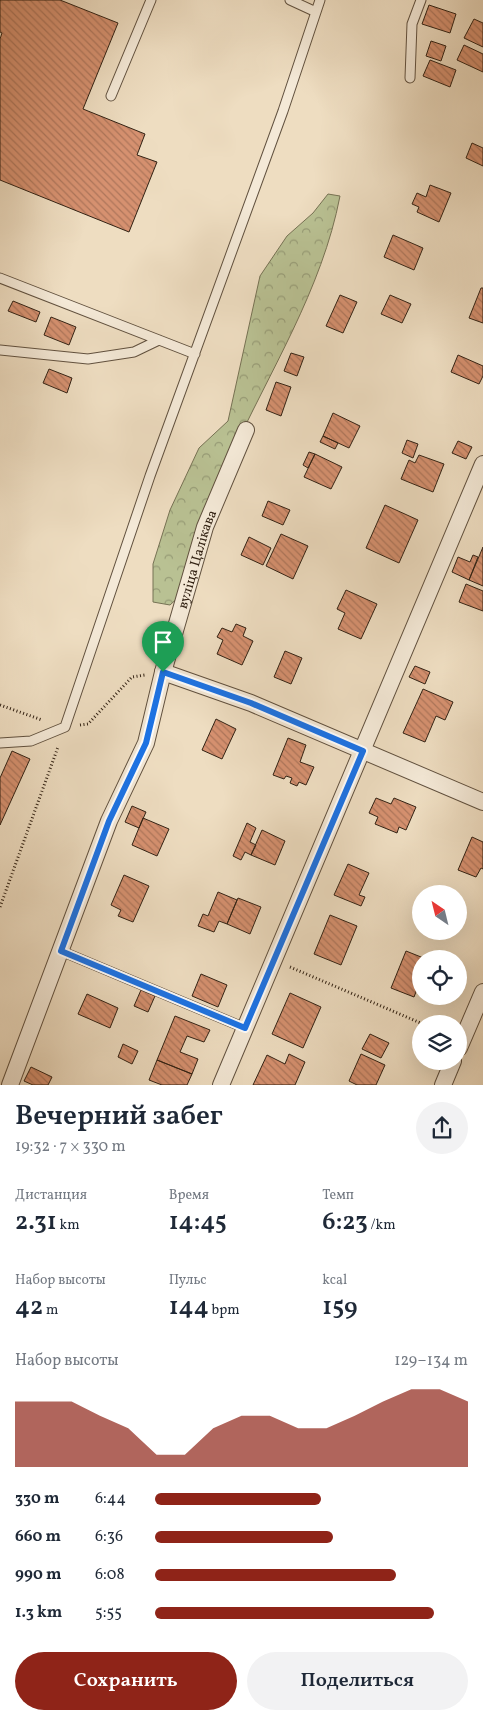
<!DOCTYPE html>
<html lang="ru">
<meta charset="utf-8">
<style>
:root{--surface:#fff;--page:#f2f2f3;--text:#1f2937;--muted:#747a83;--accent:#8f2418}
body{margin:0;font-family:Vollkorn,serif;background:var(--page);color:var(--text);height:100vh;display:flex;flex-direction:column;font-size:19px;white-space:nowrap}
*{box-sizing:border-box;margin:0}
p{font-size:16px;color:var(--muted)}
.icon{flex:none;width:28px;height:28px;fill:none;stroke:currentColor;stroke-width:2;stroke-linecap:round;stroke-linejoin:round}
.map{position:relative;height:1085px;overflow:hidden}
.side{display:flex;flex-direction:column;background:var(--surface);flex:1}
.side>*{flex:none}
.needle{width:32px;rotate:325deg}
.controls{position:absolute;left:412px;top:885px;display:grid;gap:10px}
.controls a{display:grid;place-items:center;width:55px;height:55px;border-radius:50%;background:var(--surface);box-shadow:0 5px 20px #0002;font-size:25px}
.pin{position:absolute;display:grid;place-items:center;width:42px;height:42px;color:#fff;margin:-51px -21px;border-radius:50% 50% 50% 0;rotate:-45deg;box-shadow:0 0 5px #0007}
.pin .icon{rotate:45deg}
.round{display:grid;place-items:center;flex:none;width:52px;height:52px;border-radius:26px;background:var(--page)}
.overview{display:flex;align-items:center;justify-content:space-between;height:85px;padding:0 15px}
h1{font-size:28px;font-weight:600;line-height:38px}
.stats{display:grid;grid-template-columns:repeat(3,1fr);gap:8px;height:85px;padding:5px 15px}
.stats div{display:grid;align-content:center}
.stats b{font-size:25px;font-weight:600}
.stats small{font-size:14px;font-weight:400}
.stats p{font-size:14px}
.chart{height:140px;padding:10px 15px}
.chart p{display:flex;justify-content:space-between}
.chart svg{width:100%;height:90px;margin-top:5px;fill:var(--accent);opacity:.7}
.cta{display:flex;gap:10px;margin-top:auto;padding:10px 15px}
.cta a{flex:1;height:58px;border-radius:30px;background:var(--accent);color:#fff;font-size:20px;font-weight:600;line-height:58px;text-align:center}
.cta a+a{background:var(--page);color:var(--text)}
ul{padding:0 15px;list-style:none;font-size:16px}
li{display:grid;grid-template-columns:80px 60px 1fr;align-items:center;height:38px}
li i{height:12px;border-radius:6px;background:var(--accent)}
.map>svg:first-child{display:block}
</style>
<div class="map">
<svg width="483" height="1085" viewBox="0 0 483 1085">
<defs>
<pattern id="forest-crowns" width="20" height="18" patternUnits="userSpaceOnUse" patternTransform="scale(1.25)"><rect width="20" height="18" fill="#b9c193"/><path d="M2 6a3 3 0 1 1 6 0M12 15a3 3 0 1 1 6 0" fill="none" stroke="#979c77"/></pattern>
<pattern id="building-back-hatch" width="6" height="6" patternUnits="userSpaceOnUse" patternTransform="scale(1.25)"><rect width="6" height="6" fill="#d69170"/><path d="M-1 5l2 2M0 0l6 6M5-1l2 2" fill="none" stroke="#ae765b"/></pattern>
</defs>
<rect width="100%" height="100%" fill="#eeddc1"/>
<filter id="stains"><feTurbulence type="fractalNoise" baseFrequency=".004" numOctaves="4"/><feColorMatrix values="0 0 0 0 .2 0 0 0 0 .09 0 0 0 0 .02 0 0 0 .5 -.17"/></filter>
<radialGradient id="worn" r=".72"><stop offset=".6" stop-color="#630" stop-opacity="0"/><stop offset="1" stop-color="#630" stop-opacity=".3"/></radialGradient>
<path fill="url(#forest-crowns)" stroke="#767254" d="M328 194 340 196C322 290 269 372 230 458 210 501 198 549 182 594L170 605 153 602V564L170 510 199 448 228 421 260 276 287 236 313 213Z"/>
<path fill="url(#building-back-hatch)" stroke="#322214" d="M0 0H60L118 23 83 109 145 134 137 155 157 162 129 232 0 180V39L2 33 0 32Z
M429 5 456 14 450 33 422 24Z
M474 19 483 23V47L464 38Z
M431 41 446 46 441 61 426 56Z
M464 45 483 54V72L457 60Z
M430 60 456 70 450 87 423 76Z
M472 143 483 148V166L466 158Z
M430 185 451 193 439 222 417 212 419 207 412 204 417 193 426 197Z
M393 235 423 248 414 270 384 257Z
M481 288H483V323L469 318Z
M340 295 357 302 343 333 326 326Z
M390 295 411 304 402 323 381 314Z
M13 301 40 312 36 322 8 311Z
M51 317 76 327 69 345 44 335Z
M291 353 304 357 297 376 284 371Z
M458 355 483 366V376L479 384 451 372Z
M49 369 72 378 67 393 43 383Z
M276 382 291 387 281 416 266 410Z
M333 413 360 426 349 448 323 436Z
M323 436 338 443 335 449 320 442Z
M407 440 418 444 413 458 402 453Z
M458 441 472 447 466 459 452 453Z
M309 452 315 454 308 468 303 465Z
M315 454 342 467 331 489 304 477Z
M419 455 444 464 433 492 401 479 409 460 415 463Z
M268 501 290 510 283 525 262 516Z
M385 505 418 520 399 563 366 548Z
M281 534 308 546 293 579 266 566Z
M249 537 271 548 263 565 241 555Z
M483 547V586L469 580Z
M473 555 478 557 469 580 452 572 458 557 470 562Z
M466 584 483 591V611L459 602Z
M346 590 377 604 361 639 338 629 345 613 337 609Z
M236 624 246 628 243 636 253 641 242 665 217 654 223 640 217 637 222 628 232 632Z
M285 651 302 658 291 684 274 677Z
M415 666 430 672 425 684 409 677Z
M423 689 453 702 445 720 436 716 425 742 403 733Z
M216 719 236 729 222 759 202 750Z
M288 738 306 745 300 762 314 767 306 785 299 782 297 786 290 783 292 778 286 776 284 779 273 775Z
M12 751 30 759 0 825V778Z
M376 798 391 804 394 798 416 807 406 830 399 827 397 833 375 824 378 817 369 813Z
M132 806 146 812 139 828 125 822Z
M143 818 169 829 157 856 132 845Z
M247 823 256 828 250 842 256 845 251 855 245 852 241 860 233 856Z
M262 830 285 841 275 865 251 855Z
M472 837 483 842V869L481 868 476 877 458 870Z
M348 864 369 873 359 895 365 897 361 906 334 895Z
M124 875 149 886 133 922 118 916 121 910 111 905Z
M218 892 237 900 227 924 219 921 214 932 198 926 203 914 208 916Z
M238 898 261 907 250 934 227 924Z
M330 915 357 926 341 965 314 954Z
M406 951 426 959H421V979L414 997 391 988Z
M201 974 227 985 218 1007 192 996Z
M141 990 155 996 148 1012 134 1006Z
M290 993 321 1007 303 1048 272 1034Z
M87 994 118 1008 110 1028 78 1014Z
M175 1016 210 1030 204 1042 187 1036 180 1052 198 1059 192 1074 157 1060Z
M370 1034 389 1043 381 1058 362 1049Z
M123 1044 138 1051 132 1064 118 1057Z
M289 1054 305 1062 295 1085H253L267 1055 285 1064Z
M361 1054 385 1065 376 1085H357L349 1081Z
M157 1060 192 1074 187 1085H162L149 1080Z
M31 1067 52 1077 48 1085H33L24 1081Z"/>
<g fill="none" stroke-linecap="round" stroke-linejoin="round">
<g stroke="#61513f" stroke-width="11">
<path id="lane" d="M290 0 316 12
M410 78 412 24 421 0
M111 96 151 0
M0 278 195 354
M0 350 88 359 134 352 159 340
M0 743 31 741 65 727 150 476 283 111 320 0
M61 951 245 1028"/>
</g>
<g stroke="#61513f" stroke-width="18">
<g id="street">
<path d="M163 672 251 703 483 802"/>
<path d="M459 1048 483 992"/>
<path id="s1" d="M10 1085 109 821 146 743 163 672 205 527 246 430"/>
<path d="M221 1085 483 464"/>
<path d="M443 1085 453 1061"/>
</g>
</g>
<path stroke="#322214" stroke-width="3" stroke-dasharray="1 2.5" stroke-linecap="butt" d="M0 705 42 720
M80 725 88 724 132 677 145 675
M0 907 58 747
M290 967 423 1024"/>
<use href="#lane" stroke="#f4e9d7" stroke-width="9"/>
<use href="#street" stroke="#f4e9d7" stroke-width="16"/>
</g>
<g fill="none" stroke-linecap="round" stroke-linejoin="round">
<g stroke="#fff" stroke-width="10">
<path id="route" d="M163 672 251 703 363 751 245 1028 61 951 109 821 146 743Z"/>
</g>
<use href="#route" stroke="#1a73e8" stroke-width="6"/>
</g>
<g text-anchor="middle" stroke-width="5" stroke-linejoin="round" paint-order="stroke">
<g font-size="14" fill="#322214" stroke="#f4e9d7">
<text dy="5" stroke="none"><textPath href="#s1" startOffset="559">вуліца Цалікава</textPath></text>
</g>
</g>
<rect width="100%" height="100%" filter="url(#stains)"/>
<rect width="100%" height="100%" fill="url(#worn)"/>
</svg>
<div class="controls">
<a><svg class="needle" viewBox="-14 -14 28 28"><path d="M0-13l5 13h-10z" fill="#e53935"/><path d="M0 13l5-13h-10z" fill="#747a83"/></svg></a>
<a><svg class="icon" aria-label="locate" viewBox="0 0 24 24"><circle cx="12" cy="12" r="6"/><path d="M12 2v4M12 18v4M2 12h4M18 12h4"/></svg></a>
<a><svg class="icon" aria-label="layers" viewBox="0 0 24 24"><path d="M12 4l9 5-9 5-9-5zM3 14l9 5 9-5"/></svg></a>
</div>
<div class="pin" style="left:163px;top:672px;background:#1e9e55"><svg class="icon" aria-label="arrive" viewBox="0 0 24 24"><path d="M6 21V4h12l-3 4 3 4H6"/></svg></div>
</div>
<section class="side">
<div class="overview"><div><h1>Вечерний забег</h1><p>19:32 · 7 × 330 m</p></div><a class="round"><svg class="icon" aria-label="share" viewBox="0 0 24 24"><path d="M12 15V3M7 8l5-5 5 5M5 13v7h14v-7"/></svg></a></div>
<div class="stats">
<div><p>Дистанция</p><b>2.31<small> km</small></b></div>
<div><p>Время</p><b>14:45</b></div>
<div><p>Темп</p><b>6:23<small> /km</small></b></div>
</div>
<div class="stats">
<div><p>Набор высоты</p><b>42<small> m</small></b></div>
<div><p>Пульс</p><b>144<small> bpm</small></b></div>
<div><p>kcal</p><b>159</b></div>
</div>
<div class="chart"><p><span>Набор высоты</span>129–134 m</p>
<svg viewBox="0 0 160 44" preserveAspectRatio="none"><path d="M0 44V12L10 12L20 12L30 19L40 25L50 38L60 38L70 25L80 19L90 19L100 25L110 25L120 19L130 12L140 6L150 6L160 12V44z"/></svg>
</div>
<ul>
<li><b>330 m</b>6:44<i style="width:53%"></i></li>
<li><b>660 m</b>6:36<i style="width:57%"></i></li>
<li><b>990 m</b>6:08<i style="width:77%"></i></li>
<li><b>1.3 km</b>5:55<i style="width:89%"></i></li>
</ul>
<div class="cta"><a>Сохранить</a><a>Поделиться</a></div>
</section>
